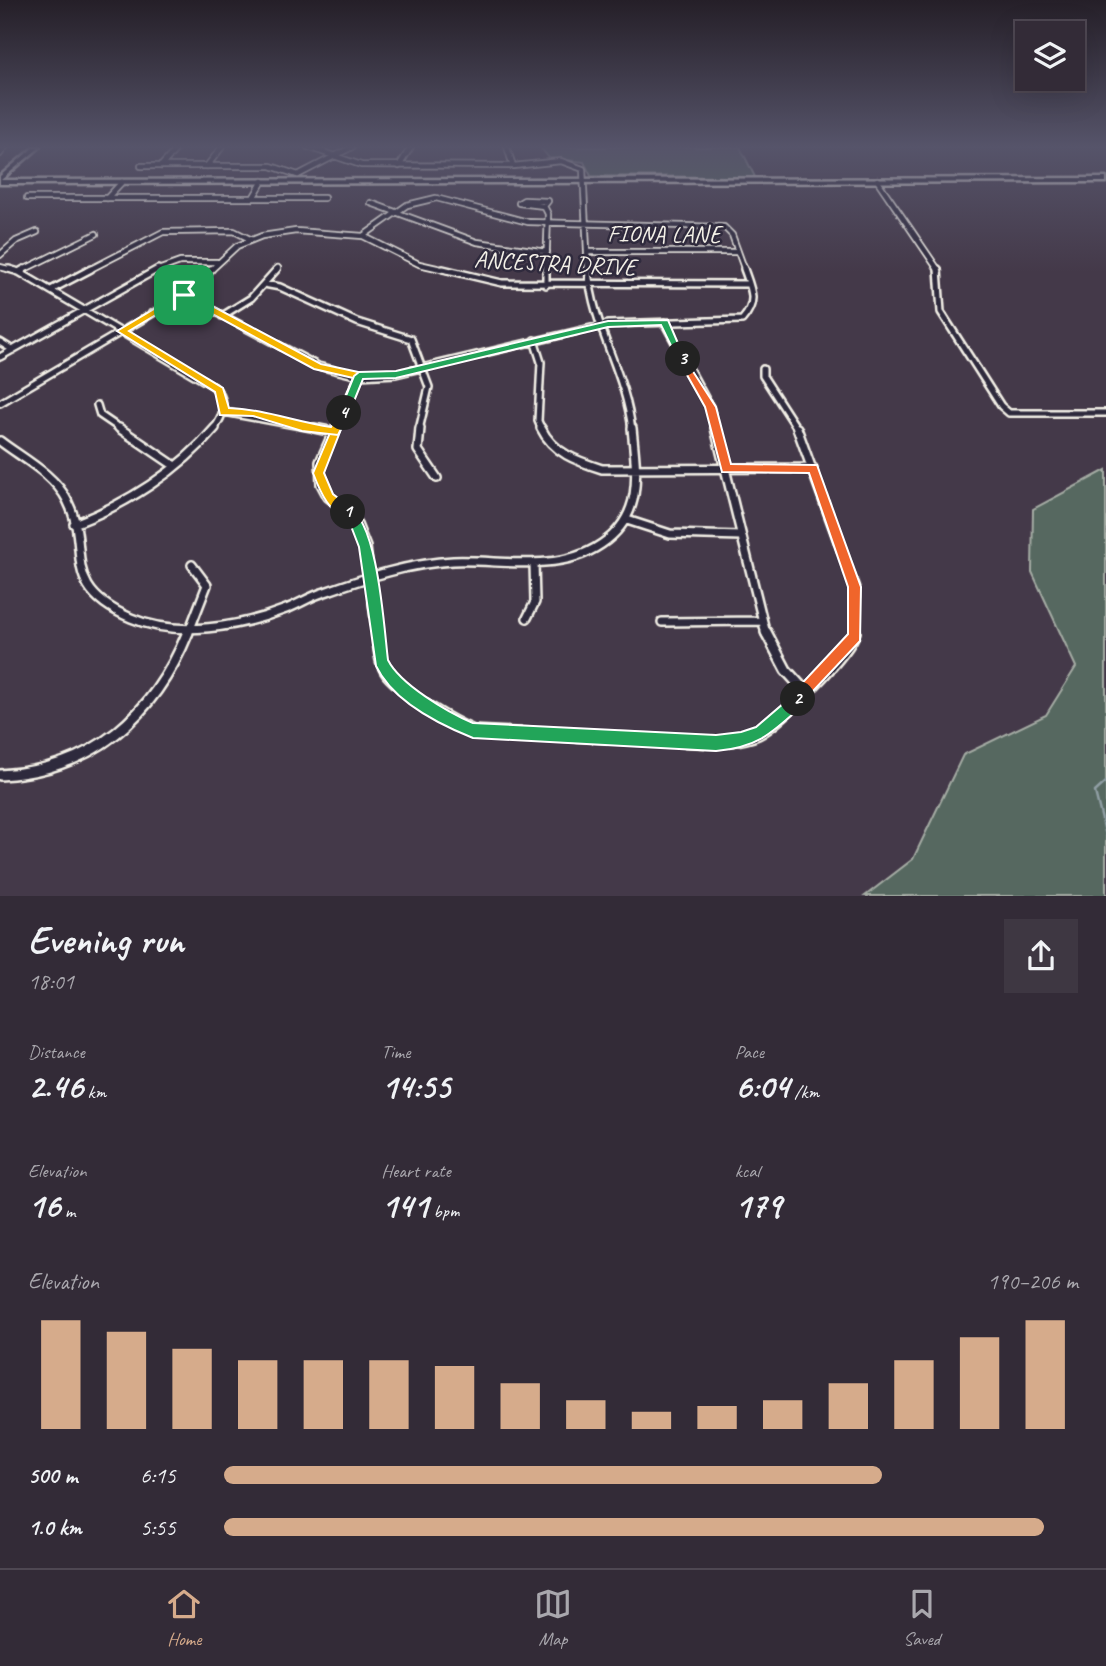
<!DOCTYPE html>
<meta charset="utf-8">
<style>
:root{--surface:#332b37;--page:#3e3742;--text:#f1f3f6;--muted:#a9a7ad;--line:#4e4752;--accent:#d6ab8b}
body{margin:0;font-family:Caveat,sans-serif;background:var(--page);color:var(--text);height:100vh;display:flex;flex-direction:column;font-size:26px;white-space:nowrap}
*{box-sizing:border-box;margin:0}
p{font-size:23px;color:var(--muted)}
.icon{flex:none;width:38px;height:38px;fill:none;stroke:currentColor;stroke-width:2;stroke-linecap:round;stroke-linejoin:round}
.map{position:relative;height:896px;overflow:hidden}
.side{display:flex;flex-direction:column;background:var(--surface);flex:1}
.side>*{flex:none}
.buttons{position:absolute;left:1015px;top:21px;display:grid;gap:14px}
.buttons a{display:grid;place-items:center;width:70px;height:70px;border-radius:0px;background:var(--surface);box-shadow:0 7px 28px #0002,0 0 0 2px var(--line);font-size:35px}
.pin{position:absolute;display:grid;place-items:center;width:60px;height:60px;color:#fff;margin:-30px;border-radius:14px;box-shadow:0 4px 10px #0006}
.km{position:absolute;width:35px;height:35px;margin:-18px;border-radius:50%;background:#222;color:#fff;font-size:19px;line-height:35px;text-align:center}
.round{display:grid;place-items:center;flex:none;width:74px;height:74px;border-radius:0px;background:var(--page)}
.head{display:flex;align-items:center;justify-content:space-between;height:119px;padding:0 28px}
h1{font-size:38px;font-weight:600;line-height:52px}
.figures{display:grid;grid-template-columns:repeat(3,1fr);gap:10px;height:119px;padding:7px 28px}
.figures div{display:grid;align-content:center}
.figures b{font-size:35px;font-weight:600}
.figures small{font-size:19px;font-weight:400}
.figures p{font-size:19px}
.chart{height:196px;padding:14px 28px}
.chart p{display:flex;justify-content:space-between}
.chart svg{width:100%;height:126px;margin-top:7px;stroke:var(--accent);stroke-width:6}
ul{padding:0 28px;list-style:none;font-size:23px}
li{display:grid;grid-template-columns:112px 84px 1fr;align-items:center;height:52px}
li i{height:18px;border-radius:9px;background:var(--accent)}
.tab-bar{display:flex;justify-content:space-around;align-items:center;height:98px;border-top:2px solid var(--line);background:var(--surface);font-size:19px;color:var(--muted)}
.tab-bar a{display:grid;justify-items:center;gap:4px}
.tab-bar .selected{color:var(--accent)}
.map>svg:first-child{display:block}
</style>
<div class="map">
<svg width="1106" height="896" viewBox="0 0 1106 896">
<rect width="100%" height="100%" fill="#443949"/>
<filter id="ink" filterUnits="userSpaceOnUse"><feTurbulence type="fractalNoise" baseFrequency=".0143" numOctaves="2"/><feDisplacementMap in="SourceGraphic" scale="14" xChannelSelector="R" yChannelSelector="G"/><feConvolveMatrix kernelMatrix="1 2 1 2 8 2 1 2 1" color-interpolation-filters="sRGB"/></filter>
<g filter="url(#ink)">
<path fill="#566861" stroke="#a5aca4" stroke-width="2" d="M540 147H740L755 177 591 176 584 162 549 158Z
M1106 470V896H865L913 859 963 755 1046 715 1076 667 1032 572 1033 509Z"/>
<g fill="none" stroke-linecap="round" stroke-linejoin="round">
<path stroke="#909ea4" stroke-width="2.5" d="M1106 782 1095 792 1106 836"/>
<g stroke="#f4f1e8" stroke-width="8">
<path id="minor-far3" d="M308 147 361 165 513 166 561 161 583 169 588 271
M507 147 513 166
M0 154 5 147
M141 166H271L298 175 352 147
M161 166 178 147
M207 166 222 147
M399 166 411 147
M877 180 939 271
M27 198H324
M107 198 122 182
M253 198 263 181
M524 200 548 201 544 206 519 203Z
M371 203 477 242 547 252
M544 206 548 214 546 271
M363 236 407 205 436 198 528 222 724 227 732 235 745 271
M590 252H738
M0 255 16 241 37 232
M0 267 16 271
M21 271 96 234
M87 271 163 232 234 231 252 240
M155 271 180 262H217
M210 271 237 246 262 236 296 231 363 236 419 264 450 271
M275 271 278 268"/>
</g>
<g stroke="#f4f1e8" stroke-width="10">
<path id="minor-far2" d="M9 269 19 272 213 386C228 399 225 415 213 430
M443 269 502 283 749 284
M588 269C593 329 625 371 632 430
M938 269 941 312 1001 406 1009 413H1106
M19 272 24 269
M264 284 280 287 357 322 411 339 429 387 419 430
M546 285V269
M51 290 91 269
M184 295 318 366 359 376
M222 316 251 298 277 269
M664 322 710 407 716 430
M534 340 541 362 538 421 542 430
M0 342 13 350
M0 357 158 269
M763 369V376L798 430
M0 403 184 295 201 283 211 269
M97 405 100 415 122 430
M224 412 322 430
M335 430 359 376 396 374 608 324 742 320C758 302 752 291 744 269"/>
</g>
<g stroke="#f4f1e8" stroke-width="12">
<path id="minor-far1" d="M119 428 172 464
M314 428 334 432
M335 428 320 462 321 484 328 497 354 517 366 547 377 634
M420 428 418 450 437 478
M541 428C553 453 577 461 602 469L813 468
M715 428 766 634
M797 428 855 588V634
M0 441C22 458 54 474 67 500 93 551 57 586 131 618 177 638 240 627 286 609 299 604 311 596 325 592 365 578 410 563 453 561 505 559 563 575 607 540 644 511 636 470 632 428
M627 520 670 534 741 536
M74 524C125 505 179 471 215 428
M527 618 535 602 534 563
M662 622 762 621
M188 634 207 585 192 565"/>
</g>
<g stroke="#f4f1e8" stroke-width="14">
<path id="minor" d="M377 632C379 648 379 667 391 678 408 696 450 721 473 731L716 743C730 741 746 740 758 734 779 724 850 652 855 632
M766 632 786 670 805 691
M0 775C93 770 154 716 188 632"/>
</g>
<g stroke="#f4f1e8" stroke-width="5">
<path id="secondary" d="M34 147H40L1 180 1106 178V182L0 184V176Z"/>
</g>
<use href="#minor-far3" stroke="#2f2a3d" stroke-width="4.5"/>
<use href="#minor-far2" stroke="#2f2a3d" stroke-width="5"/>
<use href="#minor-far1" stroke="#2f2a3d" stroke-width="7"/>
<use href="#minor" stroke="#2f2a3d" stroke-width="9"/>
<use href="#secondary" fill="#2f2a3d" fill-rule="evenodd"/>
</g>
</g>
<linearGradient id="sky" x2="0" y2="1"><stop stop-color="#251f28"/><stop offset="0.54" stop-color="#56546a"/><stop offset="1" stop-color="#56546a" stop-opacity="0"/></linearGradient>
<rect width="1106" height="272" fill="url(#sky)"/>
<path fill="#f5b400" stroke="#fff" stroke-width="2" d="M181 293H188L321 364 363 373 324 473 333 494 352 509V516C331 520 319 489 313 473L353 378 314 369 181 297Z"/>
<path fill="#22a559" stroke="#fff" stroke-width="2" d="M348 507C378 520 384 628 388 660 400 684 447 712 473 723L716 735 741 732 756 727 798 691 805 699 803 705C772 733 759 747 716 751L473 738C438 724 392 700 376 666L359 547 349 521 342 512Z"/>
<path fill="#f0652b" stroke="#fff" stroke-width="2" d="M683 356 716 407 731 464 817 465 861 587 860 641 798 707 790 699 792 694 848 634V587L809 473 722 472 705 407 678 359Z"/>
<path fill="#22a559" stroke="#fff" stroke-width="2" d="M668 320 686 362H679L661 325 608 327 396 378 363 379 348 416 339 413 354 376 359 372 396 371 608 321Z"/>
<path fill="#f5b400" stroke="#fff" stroke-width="2" d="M181 293 189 295 129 331 223 388 229 408C264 409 296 422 331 427L340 410H348L349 413 338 435 302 431 253 416 220 415 215 392 117 331Z"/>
<g text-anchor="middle" stroke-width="5" stroke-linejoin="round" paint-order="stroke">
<g font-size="24" fill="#f4f1e8" stroke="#2f2a3d">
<text x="664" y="242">FIONA LANE</text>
<text transform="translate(555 263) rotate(3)" y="8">ANCESTRA DRIVE</text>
</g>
</g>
</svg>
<div class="buttons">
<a><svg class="icon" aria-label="layers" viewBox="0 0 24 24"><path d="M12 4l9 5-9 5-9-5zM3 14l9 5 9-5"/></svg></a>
</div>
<div class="pin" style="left:184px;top:295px;background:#1e9e55"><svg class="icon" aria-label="arrive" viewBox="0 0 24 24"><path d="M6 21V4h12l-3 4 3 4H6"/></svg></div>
<b class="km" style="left:348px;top:512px">1</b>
<b class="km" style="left:798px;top:699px">2</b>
<b class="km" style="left:683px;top:359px">3</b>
<b class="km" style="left:344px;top:413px">4</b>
</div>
<section class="side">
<div class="head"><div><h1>Evening run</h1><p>18:01</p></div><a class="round"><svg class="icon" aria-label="share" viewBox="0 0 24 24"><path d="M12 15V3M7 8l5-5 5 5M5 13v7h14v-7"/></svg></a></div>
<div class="figures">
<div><p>Distance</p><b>2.46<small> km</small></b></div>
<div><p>Time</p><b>14:55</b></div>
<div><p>Pace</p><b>6:04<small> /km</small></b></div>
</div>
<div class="figures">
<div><p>Elevation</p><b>16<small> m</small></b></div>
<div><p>Heart rate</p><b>141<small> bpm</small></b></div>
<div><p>kcal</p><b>179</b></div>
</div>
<div class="chart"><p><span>Elevation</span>190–206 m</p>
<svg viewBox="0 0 160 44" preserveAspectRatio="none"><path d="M5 44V6M15 44V10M25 44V16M35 44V20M45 44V20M55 44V20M65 44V22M75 44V28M85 44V34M95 44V38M105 44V36M115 44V34M125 44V28M135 44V20M145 44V12M155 44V6"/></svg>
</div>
<ul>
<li><b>500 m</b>6:15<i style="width:77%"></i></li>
<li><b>1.0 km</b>5:55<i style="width:96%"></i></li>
</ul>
</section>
<nav class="tab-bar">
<a class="selected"><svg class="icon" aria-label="home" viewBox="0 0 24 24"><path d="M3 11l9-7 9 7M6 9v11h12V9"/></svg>Home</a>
<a><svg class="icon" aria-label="map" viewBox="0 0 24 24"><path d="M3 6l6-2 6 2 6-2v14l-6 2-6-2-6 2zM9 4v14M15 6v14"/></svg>Map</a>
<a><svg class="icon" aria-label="saved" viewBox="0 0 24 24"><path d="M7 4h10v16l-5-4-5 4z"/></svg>Saved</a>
</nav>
